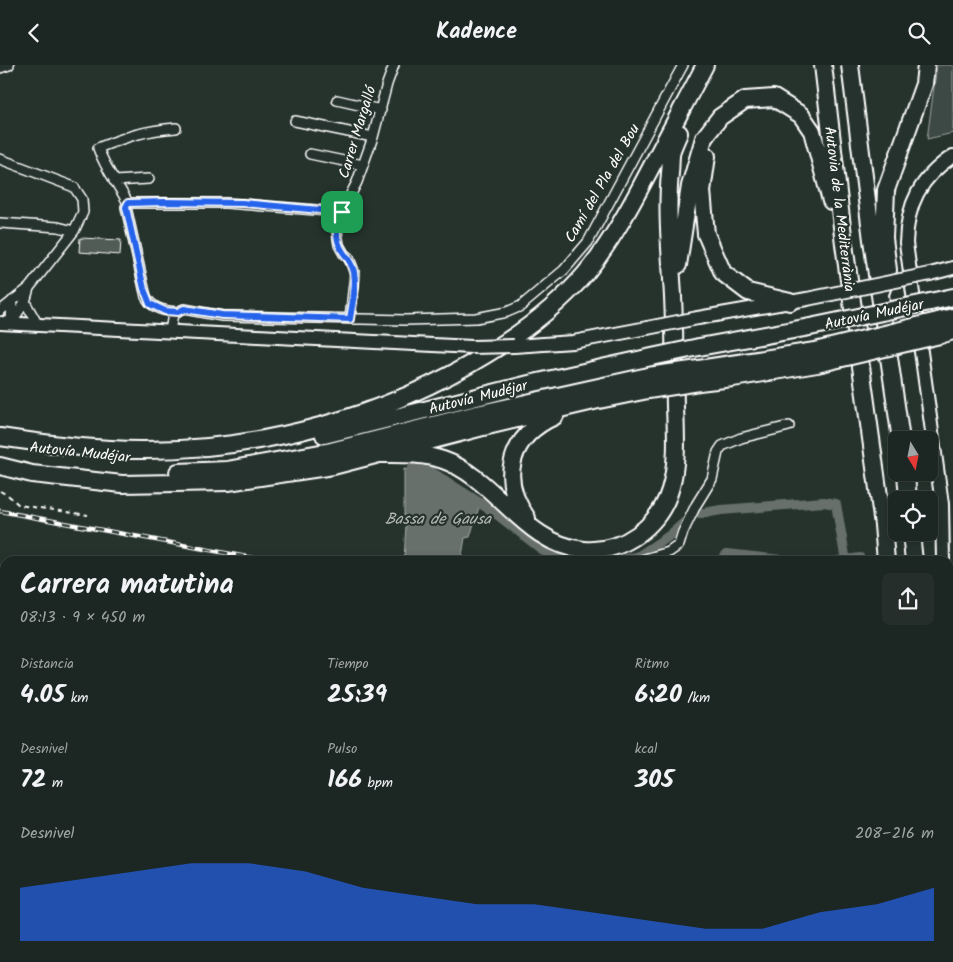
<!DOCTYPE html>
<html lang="es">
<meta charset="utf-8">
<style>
:root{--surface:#1c2622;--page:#252e2a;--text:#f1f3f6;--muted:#a0a5a5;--line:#3a4340;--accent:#2563eb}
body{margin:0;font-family:Kalam,sans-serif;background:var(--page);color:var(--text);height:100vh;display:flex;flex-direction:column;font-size:19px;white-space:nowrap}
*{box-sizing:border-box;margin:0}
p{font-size:16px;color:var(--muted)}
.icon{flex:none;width:28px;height:28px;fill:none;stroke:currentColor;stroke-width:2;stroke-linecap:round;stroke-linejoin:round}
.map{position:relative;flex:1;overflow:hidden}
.drawer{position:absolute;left:0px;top:491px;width:954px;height:406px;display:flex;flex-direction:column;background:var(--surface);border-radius:15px 15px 0 0;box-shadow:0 2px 8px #0003,0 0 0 1px var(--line)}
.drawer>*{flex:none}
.needle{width:32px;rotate:170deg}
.buttons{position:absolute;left:888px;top:366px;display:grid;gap:10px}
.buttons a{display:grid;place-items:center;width:50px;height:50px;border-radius:8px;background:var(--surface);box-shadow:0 2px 8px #0003,0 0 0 1px var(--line);font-size:25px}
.pin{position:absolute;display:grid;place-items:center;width:42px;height:42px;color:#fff;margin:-21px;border-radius:10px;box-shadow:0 2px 8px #0006}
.round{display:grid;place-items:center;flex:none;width:52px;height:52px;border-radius:8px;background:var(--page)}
.headline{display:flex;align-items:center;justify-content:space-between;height:85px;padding:0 20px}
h1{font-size:28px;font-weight:700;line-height:38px}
.figures{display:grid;grid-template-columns:repeat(3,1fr);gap:8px;height:85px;padding:5px 20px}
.figures div{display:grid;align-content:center}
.figures b{font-size:25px;font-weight:700}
.figures small{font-size:14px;font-weight:400}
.figures p{font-size:14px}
.chart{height:140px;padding:10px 20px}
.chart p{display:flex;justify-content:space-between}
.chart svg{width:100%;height:90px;margin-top:5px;fill:var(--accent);opacity:.7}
header{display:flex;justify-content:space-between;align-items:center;height:65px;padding:0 20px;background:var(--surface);font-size:22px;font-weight:700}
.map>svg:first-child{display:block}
</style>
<header><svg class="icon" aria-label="back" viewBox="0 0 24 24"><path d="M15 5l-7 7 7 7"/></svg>Kadence<svg class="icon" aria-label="search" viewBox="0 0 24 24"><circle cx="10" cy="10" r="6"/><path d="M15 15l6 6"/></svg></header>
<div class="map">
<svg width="953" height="897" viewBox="0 0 953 897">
<rect width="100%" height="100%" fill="#26332d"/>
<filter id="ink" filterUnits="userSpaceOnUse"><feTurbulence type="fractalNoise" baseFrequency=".02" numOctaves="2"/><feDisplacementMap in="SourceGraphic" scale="10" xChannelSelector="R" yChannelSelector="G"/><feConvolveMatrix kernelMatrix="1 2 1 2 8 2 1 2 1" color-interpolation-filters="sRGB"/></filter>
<g filter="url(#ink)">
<path fill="#3e4944" stroke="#9ea4a2" d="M937 0H953V68L927 74Z"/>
<path fill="#67706c" stroke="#a4a9a7" d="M404 404 431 408 479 442 470 472 465 473 461 496H404L406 459 404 458Z
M424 893 627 892 642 897H418Z"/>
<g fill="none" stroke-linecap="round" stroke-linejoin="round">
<path stroke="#67706c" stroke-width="10" d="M412 404 431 407 494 447 548 489 566 496
M699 449 721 445 824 437 836 439 846 496
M619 496 639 491 669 471 685 457
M720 496 727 489 791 496
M838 496 860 493
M0 526H5"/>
</g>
<path fill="#515c57" stroke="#fff" d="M80 173 121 175 120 190 79 187Z"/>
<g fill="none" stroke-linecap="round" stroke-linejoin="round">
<g stroke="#fff" stroke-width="12">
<path id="minor" d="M0 3 9 0
M337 35 381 45
M295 56 373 72
M176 63C146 65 125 72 98 83 105 104 118 119 128 138L126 142 146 232C153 244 164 246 177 247
M310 89 363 100
M0 94 74 122 82 134 83 147 74 166 29 223
M114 116 149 114
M128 138H226L342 147
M0 158 58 162 74 166
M12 236 11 258 25 237
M0 246 29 223 25 237 38 260
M350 254 355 209 349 193 344 189 339 180 336 159 357 117 373 72 387 19 394 0
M170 266 173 249 184 244 222 251 406 255 476 253 507 247 521 241 564 205 588 177 683 0
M638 496 669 487 679 480 683 467 696 440 712 414 718 387 722 381 741 373 789 361"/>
</g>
<g stroke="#fff" stroke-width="16">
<path id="secondary" d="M930 209 953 203
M698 253 807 234
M0 258 472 282
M514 281 573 277 647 263
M943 496 942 439 906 178C907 139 920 113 953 91
M949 636 953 666
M949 835H953
M312 897 320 892"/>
</g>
<g stroke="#fff" stroke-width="20">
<path id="motorway" d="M823 0 844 179 883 460 886 496
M850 0 872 175 901 375
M707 91 702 126 706 169 723 208 748 227 790 237
M678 200 690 121 704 73 720 52 745 35 774 33 801 50 812 66 831 136
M881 226 888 205 884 173 886 125 924 19 926 0
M930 237 953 232
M938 256 953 252
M940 270 953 266
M699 282 810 262
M699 304 815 286
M699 317 733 313 817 299
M324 370 529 319 647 293
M0 372C46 379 93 385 140 385 260 386 385 352 487 289 523 267 557 242 585 209 614 174 635 133 656 93 672 62 689 31 705 0
M379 389C400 389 422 388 443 395 496 413 524 480 584 485 623 488 659 461 670 425 678 399 676 369 675 342 674 306 675 269 673 232 671 191 666 149 670 108 671 100 670 92 672 85 674 79 677 73 679 68
M0 401 32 409 122 419 228 417 333 401 479 363 594 336 648 325
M178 407 227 405 331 386 477 349 648 311
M906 408 908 435
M527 453C498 413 510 371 555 351
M911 468 914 496
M887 897V892
M914 897V892"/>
</g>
<path stroke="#fff" stroke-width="2" stroke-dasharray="5 4" stroke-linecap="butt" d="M0 426 9 431 19 440 88 450
M0 501 5 503
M0 532 5 533
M949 548 953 549
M687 892 696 897
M336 897 343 892
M357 897 363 892
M860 897 862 892"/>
<use href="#minor" stroke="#26332d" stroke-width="9"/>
<use href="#secondary" stroke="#26332d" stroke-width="12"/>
<use href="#motorway" stroke="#26332d" stroke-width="16"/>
<g stroke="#fff" stroke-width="4.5">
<path id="rail" d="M0 446 269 496
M949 590H953"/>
</g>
<use href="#rail" stroke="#26332d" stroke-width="2.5" stroke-dasharray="8" stroke-linecap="butt"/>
<g stroke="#fff" stroke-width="16" stroke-linecap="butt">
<path id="secondary-bridge" d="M807 234 930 209
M647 263 698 253
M472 282 514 281"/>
</g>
<g stroke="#fff" stroke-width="20" stroke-linecap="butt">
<path id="motorway-bridge" d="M810 262 930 237
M815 286 938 256
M647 293 699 282
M817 299 940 270
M648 311 699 304
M648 325 699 317"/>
</g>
<use href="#secondary-bridge" stroke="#26332d" stroke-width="12"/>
<use href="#motorway-bridge" stroke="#26332d" stroke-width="16"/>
</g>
</g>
<g fill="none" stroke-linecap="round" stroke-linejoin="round" filter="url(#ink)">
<g stroke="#fff" stroke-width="10">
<path id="route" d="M165 137 242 138 342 147C335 159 335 175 343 187 348 194 352 198 354 207 357 221 352 239 350 254L222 250 184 244 178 247 165 246 150 239 144 224 126 142 128 138Z"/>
</g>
<use href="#route" stroke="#2563eb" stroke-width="6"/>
</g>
<g text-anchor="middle" stroke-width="4.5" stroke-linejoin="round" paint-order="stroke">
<g font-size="15" fill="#fff" stroke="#26332d">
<text transform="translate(357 67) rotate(-73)" y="5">Carrer Margalló</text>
<text transform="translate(602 118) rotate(-60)" y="5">Camí del Pla del Bou</text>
<text transform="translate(840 144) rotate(83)" y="5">Autovia de la Mediterrània</text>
<text transform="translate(874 249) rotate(-12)" y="5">Autovía Mudéjar</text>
<text transform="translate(478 332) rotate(-14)" y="5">Autovía Mudéjar</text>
<text transform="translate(80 387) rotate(6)" y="5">Autovía Mudéjar</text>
</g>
<g font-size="16" font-style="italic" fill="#b3b8b6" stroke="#26332d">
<text x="438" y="459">Bassa de Gausa</text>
</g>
</g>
</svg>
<div class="buttons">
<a><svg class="needle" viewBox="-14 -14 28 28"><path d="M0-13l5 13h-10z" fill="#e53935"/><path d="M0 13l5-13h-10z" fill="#a0a5a5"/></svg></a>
<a><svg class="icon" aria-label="locate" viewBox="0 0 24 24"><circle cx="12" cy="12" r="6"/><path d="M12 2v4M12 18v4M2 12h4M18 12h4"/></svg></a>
</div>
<div class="pin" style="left:342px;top:147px;background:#1e9e55"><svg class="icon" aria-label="arrive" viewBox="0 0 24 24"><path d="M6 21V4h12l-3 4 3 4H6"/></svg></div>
<section class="drawer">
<div class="headline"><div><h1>Carrera matutina</h1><p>08:13 · 9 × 450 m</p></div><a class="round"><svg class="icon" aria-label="share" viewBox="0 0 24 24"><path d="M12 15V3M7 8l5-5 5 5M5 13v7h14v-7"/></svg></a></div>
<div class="figures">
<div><p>Distancia</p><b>4.05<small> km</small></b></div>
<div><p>Tiempo</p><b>25:39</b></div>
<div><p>Ritmo</p><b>6:20<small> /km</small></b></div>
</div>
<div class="figures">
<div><p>Desnivel</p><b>72<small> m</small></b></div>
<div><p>Pulso</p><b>166<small> bpm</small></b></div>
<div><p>kcal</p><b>305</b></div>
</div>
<div class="chart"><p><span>Desnivel</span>208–216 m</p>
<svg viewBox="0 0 160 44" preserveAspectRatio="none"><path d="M0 44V18L10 14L20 10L30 6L40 6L50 10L60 18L70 22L80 26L90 26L100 30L110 34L120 38L130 38L140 30L150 26L160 18V44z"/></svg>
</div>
</section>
</div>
